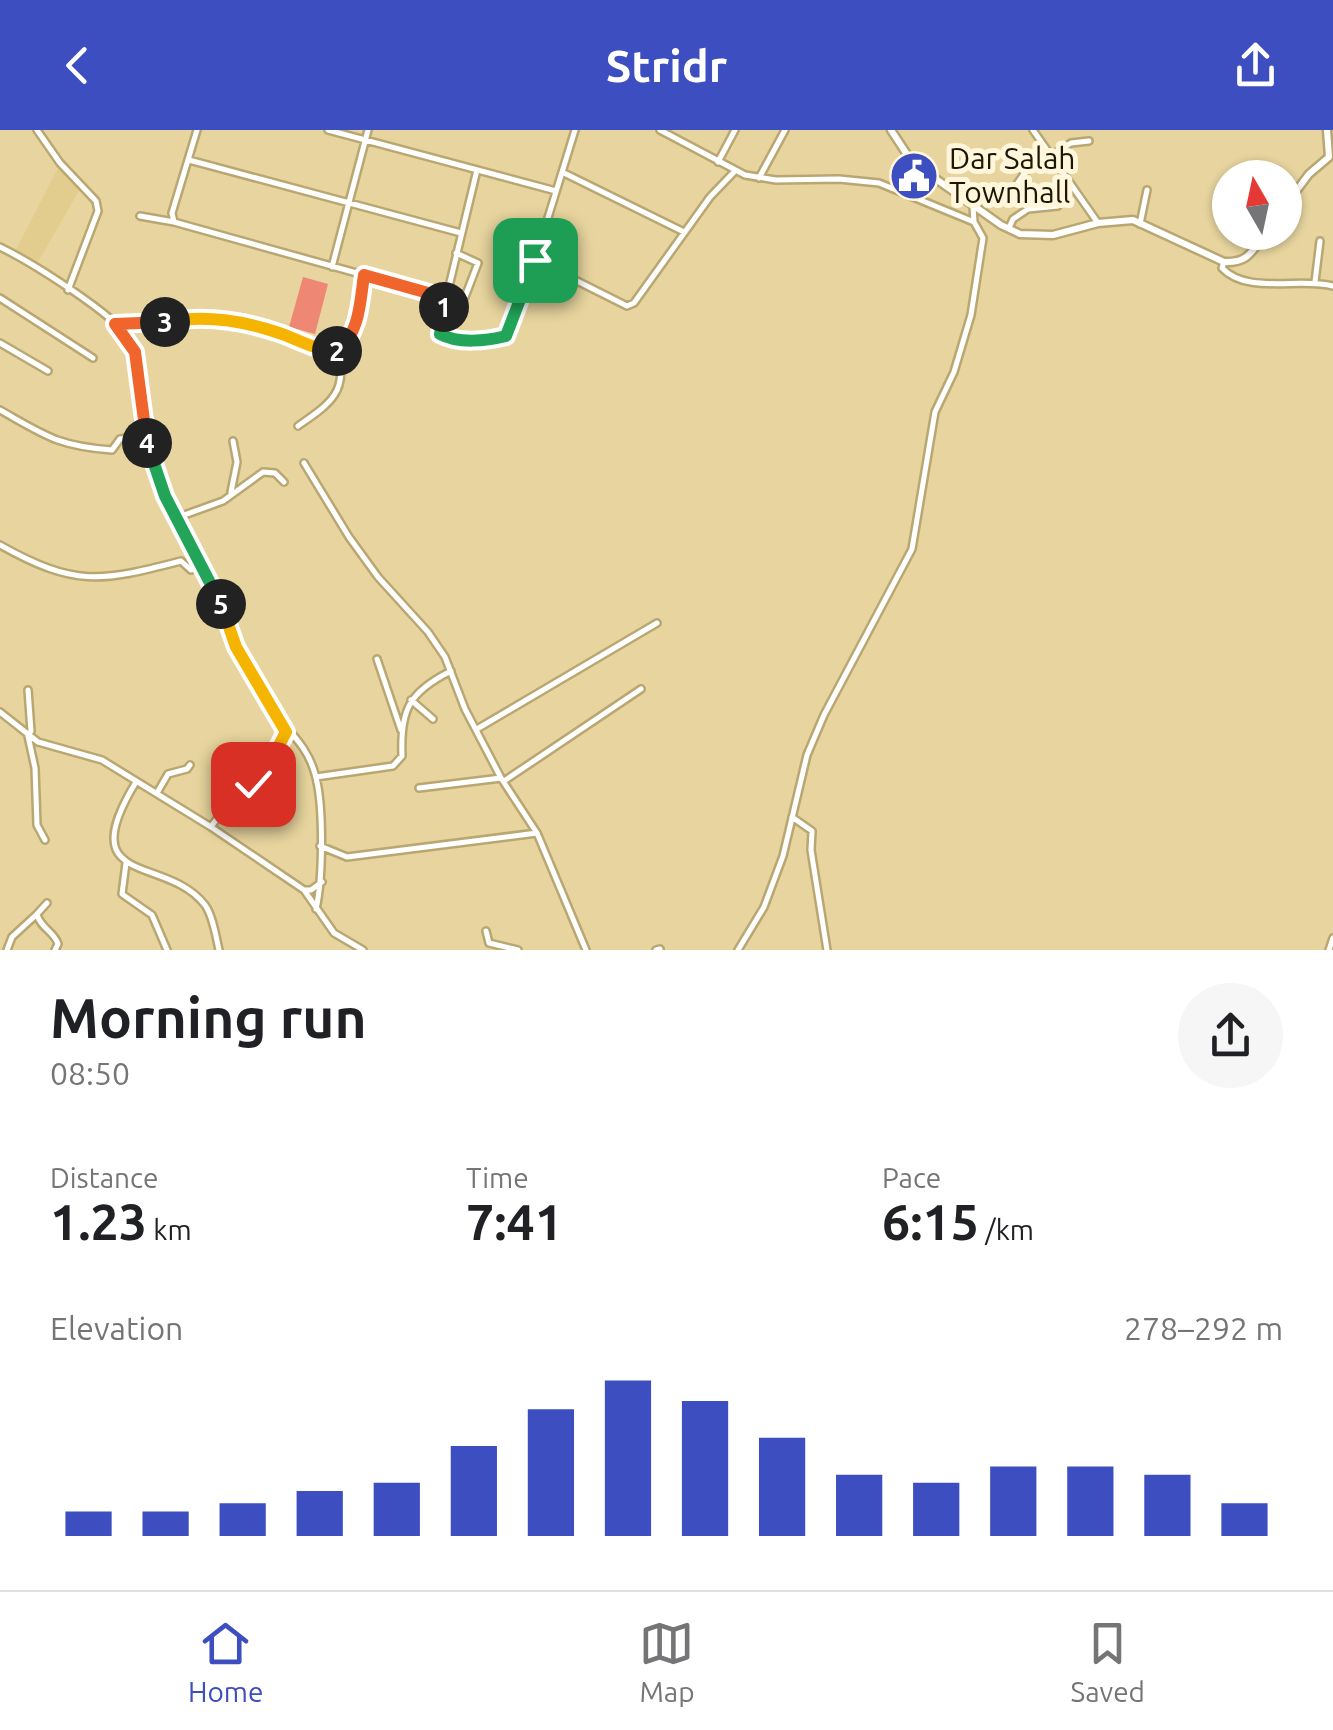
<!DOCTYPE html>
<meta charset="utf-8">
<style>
:root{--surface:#fff;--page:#f6f6f6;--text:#202124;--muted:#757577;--line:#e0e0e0;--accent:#3d4ec1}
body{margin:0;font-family:Ubuntu,sans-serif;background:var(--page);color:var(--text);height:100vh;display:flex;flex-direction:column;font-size:38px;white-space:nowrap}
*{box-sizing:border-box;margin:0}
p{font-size:32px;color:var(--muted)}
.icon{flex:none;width:55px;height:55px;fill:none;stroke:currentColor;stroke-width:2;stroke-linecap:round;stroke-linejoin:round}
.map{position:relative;height:820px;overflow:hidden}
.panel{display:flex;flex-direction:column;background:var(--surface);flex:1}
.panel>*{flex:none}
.needle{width:65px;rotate:351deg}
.controls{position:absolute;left:1212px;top:30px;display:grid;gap:20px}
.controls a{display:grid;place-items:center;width:90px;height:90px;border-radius:50%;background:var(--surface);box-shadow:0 2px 8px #0004;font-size:50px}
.pin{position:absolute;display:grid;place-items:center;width:85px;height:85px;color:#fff;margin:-42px;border-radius:20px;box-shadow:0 5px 15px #0006}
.km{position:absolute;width:50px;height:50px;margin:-25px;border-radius:50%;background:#222;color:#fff;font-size:28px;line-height:50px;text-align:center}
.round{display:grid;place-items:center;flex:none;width:105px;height:105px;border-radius:52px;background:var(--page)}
.headline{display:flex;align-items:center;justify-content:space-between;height:170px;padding:0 50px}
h1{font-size:55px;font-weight:700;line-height:75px}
.stats{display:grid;grid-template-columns:repeat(3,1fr);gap:15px;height:170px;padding:10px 50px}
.stats div{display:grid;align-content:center}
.stats b{font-size:50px;font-weight:700}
.stats small{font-size:28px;font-weight:400}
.stats p{font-size:28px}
.chart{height:280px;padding:20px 50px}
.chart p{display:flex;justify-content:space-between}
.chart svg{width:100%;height:180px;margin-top:10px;stroke:var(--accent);stroke-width:6}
header{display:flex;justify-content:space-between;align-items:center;height:130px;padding:0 50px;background:var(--accent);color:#fff;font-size:45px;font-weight:700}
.tab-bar{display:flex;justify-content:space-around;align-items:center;height:140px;border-top:2px solid var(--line);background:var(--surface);font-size:28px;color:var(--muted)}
.tab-bar a{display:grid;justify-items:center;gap:5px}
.tab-bar .on{color:var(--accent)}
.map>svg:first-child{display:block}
</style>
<header><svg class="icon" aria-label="back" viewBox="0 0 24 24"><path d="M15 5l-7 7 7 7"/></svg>Stridr<svg class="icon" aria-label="share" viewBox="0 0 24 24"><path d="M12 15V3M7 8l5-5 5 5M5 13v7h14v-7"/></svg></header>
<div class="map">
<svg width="1333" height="820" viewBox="0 0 1333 820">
<rect width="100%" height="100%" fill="#e7d49e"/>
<path fill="#e2cd8e" d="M58 38 80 59 36 135 15 122Z"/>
<path fill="#ee8875" d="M303 147 328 154 315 204 289 197Z"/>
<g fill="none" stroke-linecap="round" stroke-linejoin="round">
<g stroke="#b9a772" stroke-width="10">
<path id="street" d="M37 0 60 33 96 71 98 81 68 160
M197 0 172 83 174 92 446 168
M328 0 556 61
M660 0 745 45 776 50 839 49 879 53 974 92
M1033 0 1098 93
M1052 25 1071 13 1089 11
M189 30 461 103
M718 32 735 0
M477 40 439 198 440 204C458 214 486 212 506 206L535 130 575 0
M562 42 684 102
M759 48 785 0
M905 63 907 26
M1028 79 1058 76
M140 86 174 92
M1140 94 1147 60
M1009 98 1013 89 1028 79 1017 54 1027 40
M0 117C29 131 115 184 130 210 150 245 138 292 151 330 166 376 193 416 214 460 223 478 228 498 236 517 245 536 286 586 285 602 284 634 228 670 211 697
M535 130 627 176 634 173 710 67 734 42
M1224 132 1222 138C1247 165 1300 147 1333 156
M332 137 368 0
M1315 152 1320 111
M447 162 465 167 478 133 456 123
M0 168 93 228
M118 194H152L202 187 274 201 309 215 337 221C360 204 360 172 364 145
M0 213 48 241
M0 280C46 306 58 316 112 320L120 309 145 306
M298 296C328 275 350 262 337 221
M304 333 349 407 378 447 428 502 445 527 465 579 501 648 537 703 586 820
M231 362 237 332 233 311
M176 388 223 371 263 342 275 343 284 352
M0 415C75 457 100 452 181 431L191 440 202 436
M377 529 401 600
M28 560 31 601 28 606 35 638 37 695 45 710
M411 570 433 589
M0 582 38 612 102 630 211 697 304 760 334 803 363 820
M286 597C299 611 310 625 315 644 324 674 323 748 316 779
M477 599 657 493
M316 647 393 636 402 626C400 580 409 562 451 541
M504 651 641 559
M136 652C71 759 166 724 205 775 213 786 216 807 219 820
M419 658 501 648
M157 663 168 644 187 639 190 635
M792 687 812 701 811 720 827 820
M320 716 347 727 537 703
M126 733 122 764 152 785 167 820
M304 760H311L322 752
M47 773 37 784C40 798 54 801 58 814L55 820
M486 801 489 813 518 820
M7 820 12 807 36 785
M656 820 660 819
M738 820 764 777 783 726 807 625 824 585 912 419 935 282 954 242 971 185 983 108 974 92 973 76
M1329 820 1333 808"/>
</g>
<g stroke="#b9a772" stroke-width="11">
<path id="secondary" d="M891 0 912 32 1001 95 1020 104 1053 105 1098 93 1133 90 1224 132C1249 133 1252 121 1266 102
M1285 76 1309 44 1329 27 1327 0"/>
</g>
<use href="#street" stroke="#fff" stroke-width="5"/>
<use href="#secondary" stroke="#fff" stroke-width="6"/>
</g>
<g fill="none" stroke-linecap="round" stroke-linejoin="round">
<g stroke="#fff" stroke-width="20">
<path id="split-1" d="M444 177 440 204C458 214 486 211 506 206L535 130"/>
</g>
<g stroke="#fff" stroke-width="20">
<path id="split-2" d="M337 221C360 203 360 172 364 145L446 168 444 177"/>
</g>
<g stroke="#fff" stroke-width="20">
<path id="split-3" d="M165 192C203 185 240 190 276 202 296 208 315 221 337 221"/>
</g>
<g stroke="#fff" stroke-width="20">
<path id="split-4" d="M147 313 135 222 115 194 165 192"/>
</g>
<g stroke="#fff" stroke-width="20">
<path id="split-5" d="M147 313 165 366 221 474"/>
</g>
<g stroke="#fff" stroke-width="20">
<path id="split-6" d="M221 474 236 517 286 602 267 638 253 654"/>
</g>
<use href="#split-1" stroke="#22a559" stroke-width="12"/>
<use href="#split-2" stroke="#f0652b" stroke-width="12"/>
<use href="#split-3" stroke="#f5b400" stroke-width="12"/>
<use href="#split-4" stroke="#f0652b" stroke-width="12"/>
<use href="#split-5" stroke="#22a559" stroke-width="12"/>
<use href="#split-6" stroke="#f5b400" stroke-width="12"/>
</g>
<defs>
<g id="civic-disc" transform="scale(2.5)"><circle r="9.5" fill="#3d4ec1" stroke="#fff6db"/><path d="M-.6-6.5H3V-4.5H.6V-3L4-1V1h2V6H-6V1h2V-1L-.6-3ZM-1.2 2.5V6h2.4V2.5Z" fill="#fff"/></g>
</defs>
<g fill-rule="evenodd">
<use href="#civic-disc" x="914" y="46"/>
</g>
<g text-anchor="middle" stroke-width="10" stroke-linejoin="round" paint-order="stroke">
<g font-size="30" fill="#1d1602" stroke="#fff6db" text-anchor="start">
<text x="949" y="39">Dar Salah<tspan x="949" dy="34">Townhall</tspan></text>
</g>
</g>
</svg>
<div class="controls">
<a><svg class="needle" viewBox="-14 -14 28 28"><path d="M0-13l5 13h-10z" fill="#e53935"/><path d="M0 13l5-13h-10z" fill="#757577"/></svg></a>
</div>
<div class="pin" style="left:535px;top:130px;background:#1e9e55"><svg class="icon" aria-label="arrive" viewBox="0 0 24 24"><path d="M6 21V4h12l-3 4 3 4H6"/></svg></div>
<div class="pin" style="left:253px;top:654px;background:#d93025"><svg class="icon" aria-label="check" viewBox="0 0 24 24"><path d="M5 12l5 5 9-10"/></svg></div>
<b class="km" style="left:444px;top:177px">1</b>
<b class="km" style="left:337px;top:221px">2</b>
<b class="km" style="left:165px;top:192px">3</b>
<b class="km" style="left:147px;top:313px">4</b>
<b class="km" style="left:221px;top:474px">5</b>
</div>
<section class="panel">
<div class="headline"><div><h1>Morning run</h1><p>08:50</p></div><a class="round"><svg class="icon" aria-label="share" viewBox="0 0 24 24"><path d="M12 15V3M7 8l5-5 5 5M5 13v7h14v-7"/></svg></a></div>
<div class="stats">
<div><p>Distance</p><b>1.23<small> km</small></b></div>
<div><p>Time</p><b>7:41</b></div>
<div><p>Pace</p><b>6:15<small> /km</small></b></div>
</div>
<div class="chart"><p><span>Elevation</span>278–292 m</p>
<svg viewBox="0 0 160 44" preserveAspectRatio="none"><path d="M5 44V38M15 44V38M25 44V36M35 44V33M45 44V31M55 44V22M65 44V13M75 44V6M85 44V11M95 44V20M105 44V29M115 44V31M125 44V27M135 44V27M145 44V29M155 44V36"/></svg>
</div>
</section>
<nav class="tab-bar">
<a class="on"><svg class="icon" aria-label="home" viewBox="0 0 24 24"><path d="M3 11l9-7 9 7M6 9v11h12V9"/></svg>Home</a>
<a><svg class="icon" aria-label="map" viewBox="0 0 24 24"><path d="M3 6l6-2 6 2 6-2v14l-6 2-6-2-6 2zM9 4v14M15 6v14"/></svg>Map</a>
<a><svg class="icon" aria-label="saved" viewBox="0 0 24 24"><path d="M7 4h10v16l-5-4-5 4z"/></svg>Saved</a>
</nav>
